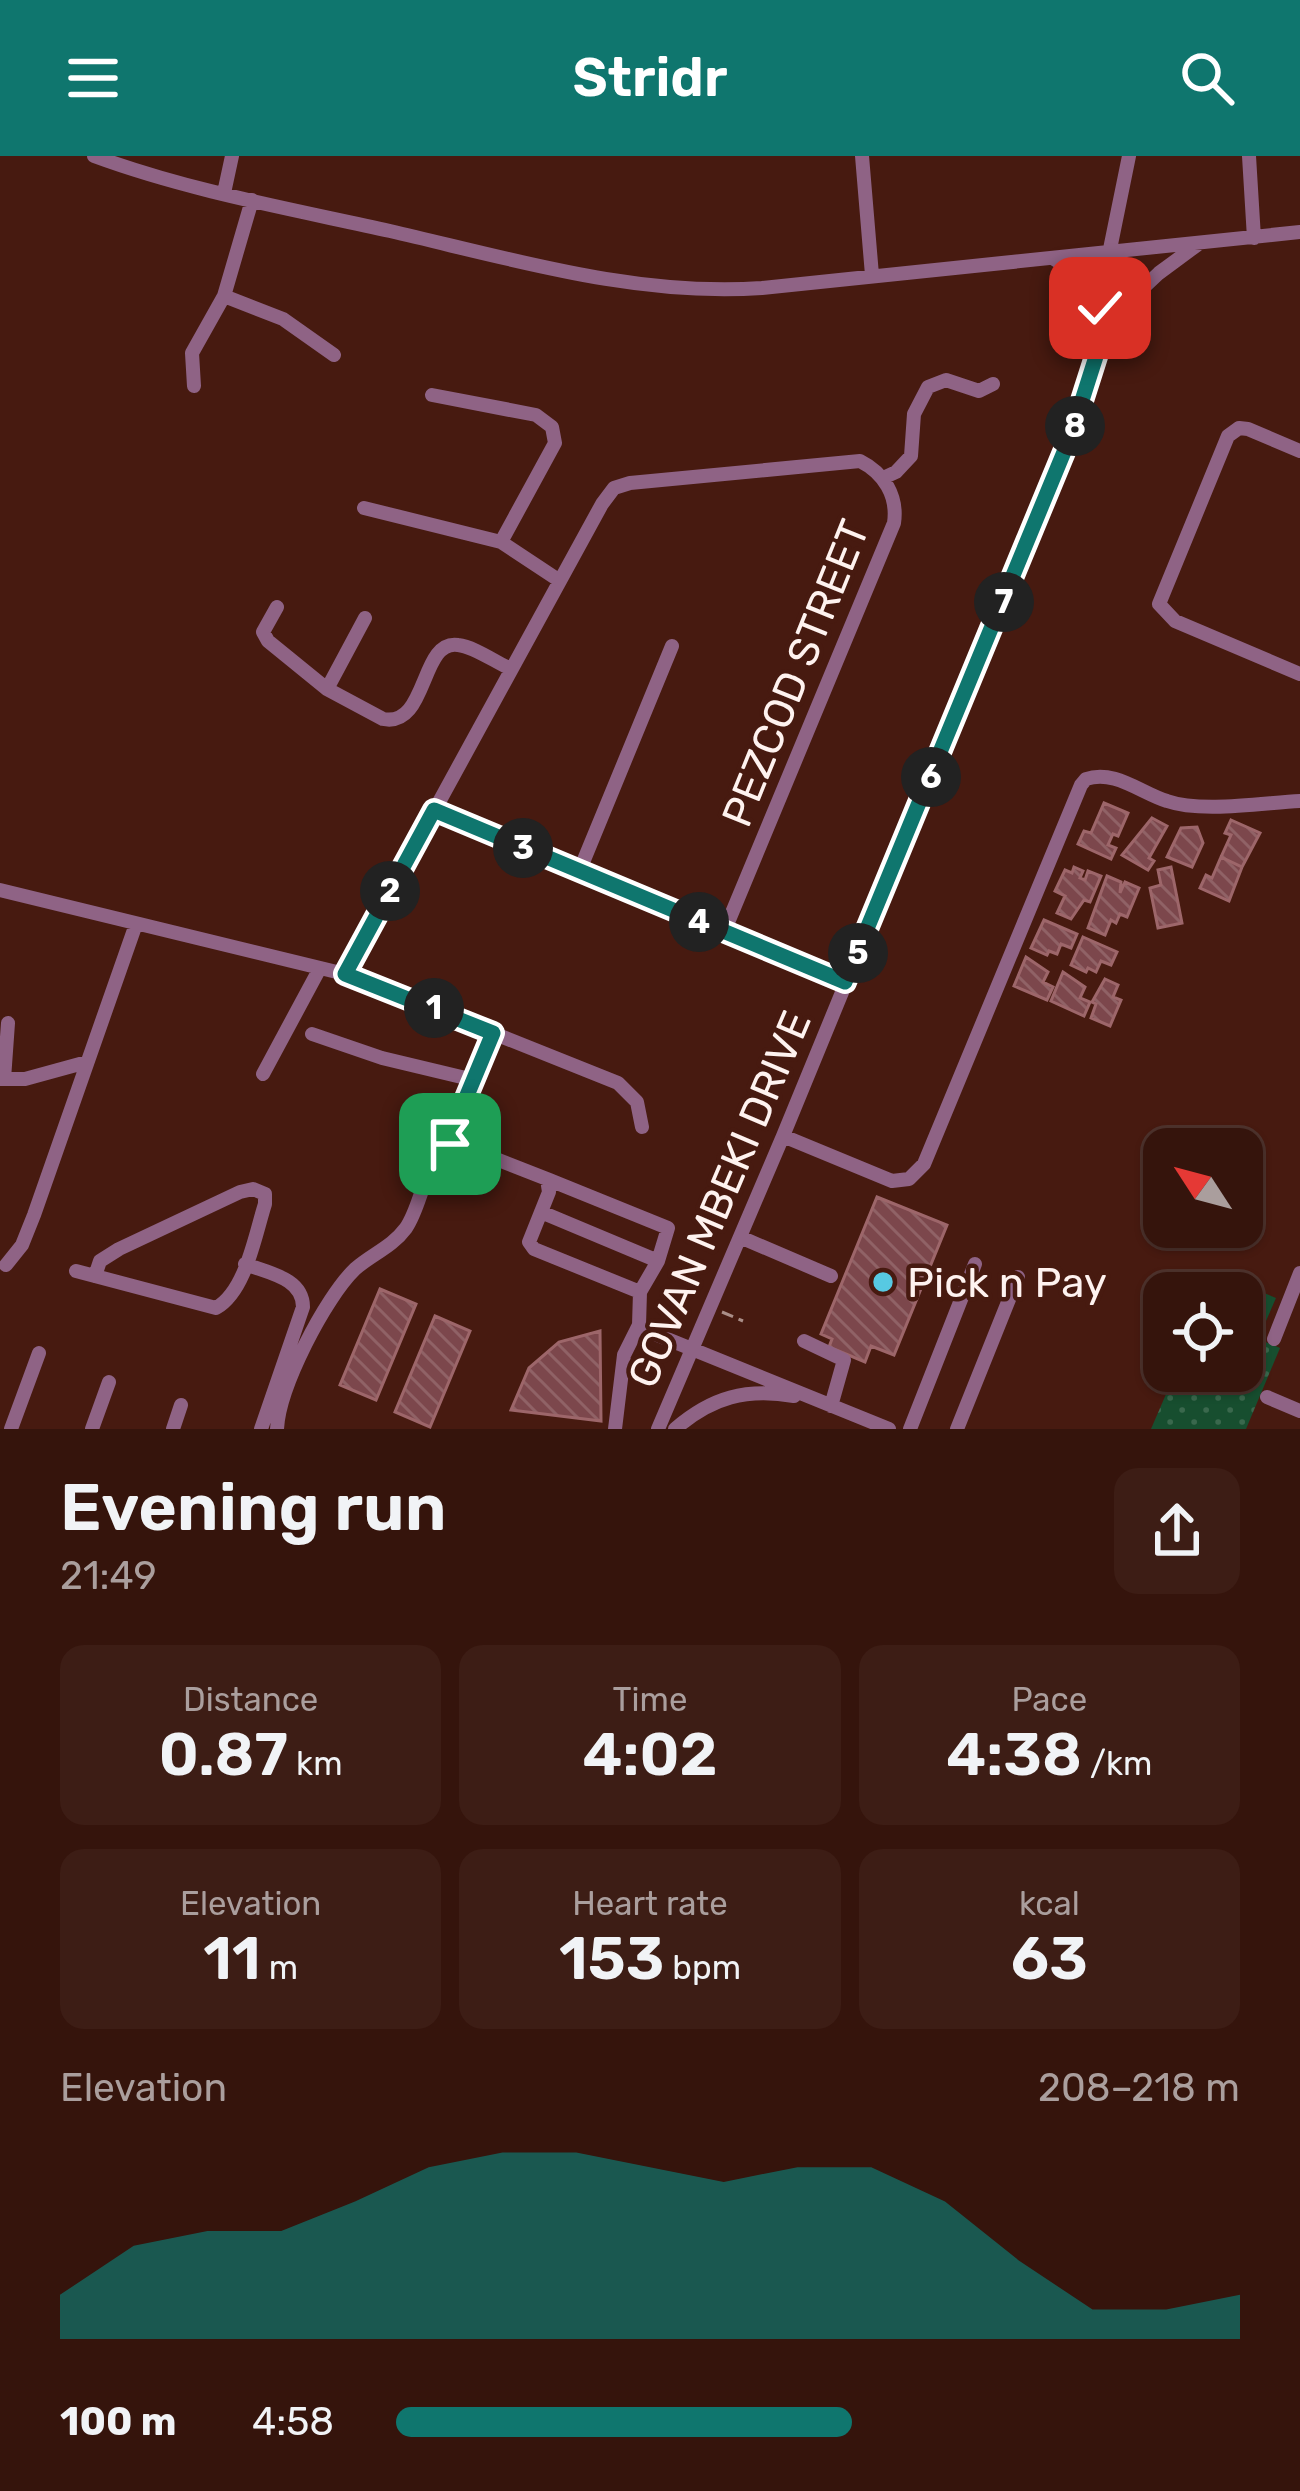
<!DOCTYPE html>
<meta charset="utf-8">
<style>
:root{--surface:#35140c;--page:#3d1d15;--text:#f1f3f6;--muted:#aa9e9d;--line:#4f332d;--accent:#0f766e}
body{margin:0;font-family:Rubik,sans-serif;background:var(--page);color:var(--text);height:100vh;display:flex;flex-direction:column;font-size:45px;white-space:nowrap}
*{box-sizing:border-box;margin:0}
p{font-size:39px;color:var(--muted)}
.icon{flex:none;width:66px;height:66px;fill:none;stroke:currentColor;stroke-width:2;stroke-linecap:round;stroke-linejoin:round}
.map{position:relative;height:1273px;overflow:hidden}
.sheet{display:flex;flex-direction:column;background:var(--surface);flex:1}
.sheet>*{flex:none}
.needle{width:78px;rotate:306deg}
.buttons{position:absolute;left:1143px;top:972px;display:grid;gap:24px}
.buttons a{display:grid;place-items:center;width:120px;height:120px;border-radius:24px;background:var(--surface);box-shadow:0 3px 9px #0004,0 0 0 3px var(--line);font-size:60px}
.pin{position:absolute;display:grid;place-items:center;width:102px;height:102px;color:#fff;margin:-51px;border-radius:24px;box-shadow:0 6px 18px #0006}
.km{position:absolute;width:60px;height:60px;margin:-30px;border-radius:50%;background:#222;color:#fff;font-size:33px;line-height:60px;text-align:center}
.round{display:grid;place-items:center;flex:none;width:126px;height:126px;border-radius:24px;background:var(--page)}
.head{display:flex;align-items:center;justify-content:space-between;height:204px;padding:0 60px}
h1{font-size:66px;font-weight:600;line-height:90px}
.figures{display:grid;grid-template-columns:repeat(3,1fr);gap:18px;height:204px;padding:12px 60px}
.figures div{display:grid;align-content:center;border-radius:24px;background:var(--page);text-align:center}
.figures b{font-size:60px;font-weight:600}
.figures small{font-size:33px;font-weight:400}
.figures p{font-size:33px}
.chart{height:336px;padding:24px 60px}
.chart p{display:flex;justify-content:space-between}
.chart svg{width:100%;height:216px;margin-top:12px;fill:var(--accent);opacity:.7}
ul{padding:0 60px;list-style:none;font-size:39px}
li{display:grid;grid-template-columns:192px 144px 1fr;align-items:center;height:90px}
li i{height:30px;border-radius:15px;background:var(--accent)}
header{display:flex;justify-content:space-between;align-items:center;height:156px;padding:0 60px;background:var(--accent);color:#fff;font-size:54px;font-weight:600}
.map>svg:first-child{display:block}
</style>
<header><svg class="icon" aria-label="menu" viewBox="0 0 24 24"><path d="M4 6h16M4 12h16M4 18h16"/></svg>Stridr<svg class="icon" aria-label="search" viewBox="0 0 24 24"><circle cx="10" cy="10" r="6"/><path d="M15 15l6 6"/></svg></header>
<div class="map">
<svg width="1300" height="1273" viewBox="0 0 1300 1273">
<defs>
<pattern id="grass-dots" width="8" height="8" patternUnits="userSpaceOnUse" patternTransform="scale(3)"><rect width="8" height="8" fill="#174e2f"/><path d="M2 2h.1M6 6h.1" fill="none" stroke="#3a684d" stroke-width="1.8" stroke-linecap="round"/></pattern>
<pattern id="building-back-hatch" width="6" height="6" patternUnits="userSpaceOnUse" patternTransform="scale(3)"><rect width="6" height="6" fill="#7c474c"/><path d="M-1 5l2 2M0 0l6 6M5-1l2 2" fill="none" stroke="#906266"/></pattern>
</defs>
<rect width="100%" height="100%" fill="#471a10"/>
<path fill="url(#grass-dots)" d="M1242 1176 1280 1192 1246 1273H1151L1176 1215H1242Z"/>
<path fill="#174e2f" d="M1213 1116 1276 1142 1263 1172 1242 1164V1137H1204Z"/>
<path fill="url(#building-back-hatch)" stroke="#9d666a" stroke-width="3" d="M1104 647 1128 657 1118 680 1113 678 1108 689 1116 692 1111 703 1078 688 1084 675 1091 677Z
M1152 662 1167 670 1149 702 1154 705 1148 714 1122 699Z
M1231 664 1260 677 1242 711 1221 701 1231 679 1225 677Z
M1197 671 1203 687 1192 711 1167 701 1181 672Z
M1221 701 1242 711 1229 745 1200 732 1206 719 1212 722Z
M1074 711 1083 715 1080 722 1085 724 1088 715 1101 720 1090 746 1084 744 1071 763 1057 757 1065 740 1055 735 1065 714 1072 717Z
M1171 711 1182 767 1158 772 1150 732 1161 729 1158 714Z
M1107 720 1121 726 1120 737 1125 726 1139 732 1127 761 1120 758 1116 767 1111 764 1105 779 1088 772Z
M1044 764 1077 778 1071 792 1061 788 1057 798 1049 795 1047 799 1031 792Z
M1083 781 1117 796 1111 809 1101 805 1096 816 1088 812 1086 816 1071 809Z
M1026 801 1048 816 1043 826 1053 831 1047 844 1014 830Z
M1063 816 1085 831 1080 842 1090 846 1084 860 1051 845Z
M1105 823 1118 829 1113 841 1121 844 1110 870 1091 862 1096 848 1092 846Z
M877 1041 947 1069 894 1199 871 1190 865 1206 829 1191 832 1183 821 1178Z
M380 1133 416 1148 376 1244 340 1229Z
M435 1160 470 1175 430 1271 395 1256Z
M600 1175 601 1265 511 1254 529 1212 559 1186Z"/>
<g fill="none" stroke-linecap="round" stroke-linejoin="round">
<path stroke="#aa8e88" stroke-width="3" stroke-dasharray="12 6" stroke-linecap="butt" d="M722 1156 743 1165"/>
<path stroke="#8f6385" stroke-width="14" d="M94 0C189 35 291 53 390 75 512 103 636 141 762 132L1300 76
M862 0 872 119
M1249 0 1254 82
M224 37 232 0
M1109 98 1129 0
M1054 103 1083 122 1107 166 1159 117 1197 89
M224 140 283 163 334 199
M194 230 192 197 224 140 252 44
M432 239 536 259 552 271 555 287 501 386
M1300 295 1248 273 1239 272 1228 280 1159 448 1175 465 1300 518
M883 322 896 316 911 300 914 258 928 231 946 224 979 235 993 228
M364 352 501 386 560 425
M277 451 263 476 268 485 327 533 383 563C428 572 420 483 458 489 475 491 495 506 511 513
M327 533 365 462
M434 654 846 826
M579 716 672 490
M0 734 345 818 618 927 637 946 642 971
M345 818 602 348 614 332 630 327 860 305C884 317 898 340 894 367L724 776
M493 877 453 973 454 980 468 992 547 1023 549 1036 529 1086 534 1093 640 1136 639 1169 645 1174 889 1273
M312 878 382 902 474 924
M263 918 320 812
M0 923H25L87 906
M4 923 8 867
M783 980 892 1025 909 1023 924 1008 1081 629 1086 623C1114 613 1141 637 1167 645 1201 657 1262 647 1300 645
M547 1023 668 1072 658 1105 640 1136
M541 1056 658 1105
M740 1081 831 1120
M245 1108C268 1117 303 1122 303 1151L261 1273
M6 1109 22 1089 34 1059 136 768
M76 1115 216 1152C246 1135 255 1079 265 1048V1038L253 1033 240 1036 119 1093 100 1105 95 1120
M1274 1183 1300 1117
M804 1185 844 1204 831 1250
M1267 1241 1300 1255
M11 1273 39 1197
M92 1273 109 1226
M173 1273 181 1249
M277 1273C279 1231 325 1142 355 1113 372 1098 392 1091 406 1072 424 1046 424 997 458 986
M615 1273 624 1199 639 1169
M658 1273 783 980 1071 279 1107 166 1114 97
M675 1273C712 1241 746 1232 794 1240
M910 1273 975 1108
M957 1273 1018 1121"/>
</g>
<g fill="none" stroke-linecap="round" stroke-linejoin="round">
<g stroke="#fff" stroke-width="24">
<path id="route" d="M450 988 458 986 453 973 493 877 345 818 434 654 845 826 1071 279 1107 166 1100 152"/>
</g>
<use href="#route" stroke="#0f766e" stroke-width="15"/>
</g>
<circle fill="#57c9e2" stroke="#471a10" stroke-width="4.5" cx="883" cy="1126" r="12"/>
<g text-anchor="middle" stroke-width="9" stroke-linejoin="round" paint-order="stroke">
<g font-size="42" fill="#fef2ef" stroke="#471a10">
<text transform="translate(795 517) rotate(-68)" y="15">PEZCOD STREET</text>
<text transform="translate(719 1043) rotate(-67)" y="15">GOVAN MBEKI DRIVE</text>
</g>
<g font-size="42" fill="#fef2ef" stroke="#471a10" text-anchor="start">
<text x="907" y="1141">Pick n Pay</text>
</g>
</g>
</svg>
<div class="buttons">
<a><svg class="needle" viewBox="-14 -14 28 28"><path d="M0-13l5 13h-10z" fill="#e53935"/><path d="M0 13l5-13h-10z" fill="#aa9e9d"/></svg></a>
<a><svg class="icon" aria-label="locate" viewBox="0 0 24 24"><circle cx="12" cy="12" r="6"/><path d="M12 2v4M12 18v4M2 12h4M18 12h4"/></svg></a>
</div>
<div class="pin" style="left:450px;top:988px;background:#1e9e55"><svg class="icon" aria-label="arrive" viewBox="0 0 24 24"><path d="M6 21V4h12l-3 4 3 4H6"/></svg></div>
<div class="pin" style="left:1100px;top:152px;background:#d93025"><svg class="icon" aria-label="check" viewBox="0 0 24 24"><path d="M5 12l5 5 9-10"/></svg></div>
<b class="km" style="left:434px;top:852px">1</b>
<b class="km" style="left:390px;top:735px">2</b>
<b class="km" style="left:523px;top:692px">3</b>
<b class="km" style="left:699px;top:766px">4</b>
<b class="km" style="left:858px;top:797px">5</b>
<b class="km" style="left:931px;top:621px">6</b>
<b class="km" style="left:1004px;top:446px">7</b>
<b class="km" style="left:1075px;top:270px">8</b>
</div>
<section class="sheet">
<div class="head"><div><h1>Evening run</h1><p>21:49</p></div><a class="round"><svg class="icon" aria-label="share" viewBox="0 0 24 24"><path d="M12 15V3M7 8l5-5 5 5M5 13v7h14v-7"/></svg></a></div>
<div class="figures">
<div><p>Distance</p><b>0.87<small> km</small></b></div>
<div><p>Time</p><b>4:02</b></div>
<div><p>Pace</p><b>4:38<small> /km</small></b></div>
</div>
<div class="figures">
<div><p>Elevation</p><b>11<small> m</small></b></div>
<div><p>Heart rate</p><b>153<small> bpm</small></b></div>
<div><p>kcal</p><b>63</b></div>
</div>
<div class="chart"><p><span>Elevation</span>208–218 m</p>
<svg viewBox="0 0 160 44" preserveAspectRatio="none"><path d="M0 44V35L10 25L20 22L30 22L40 16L50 9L60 6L70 6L80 9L90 12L100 9L110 9L120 16L130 28L140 38L150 38L160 35V44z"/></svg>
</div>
<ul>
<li><b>100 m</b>4:58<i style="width:54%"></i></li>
</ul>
</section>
